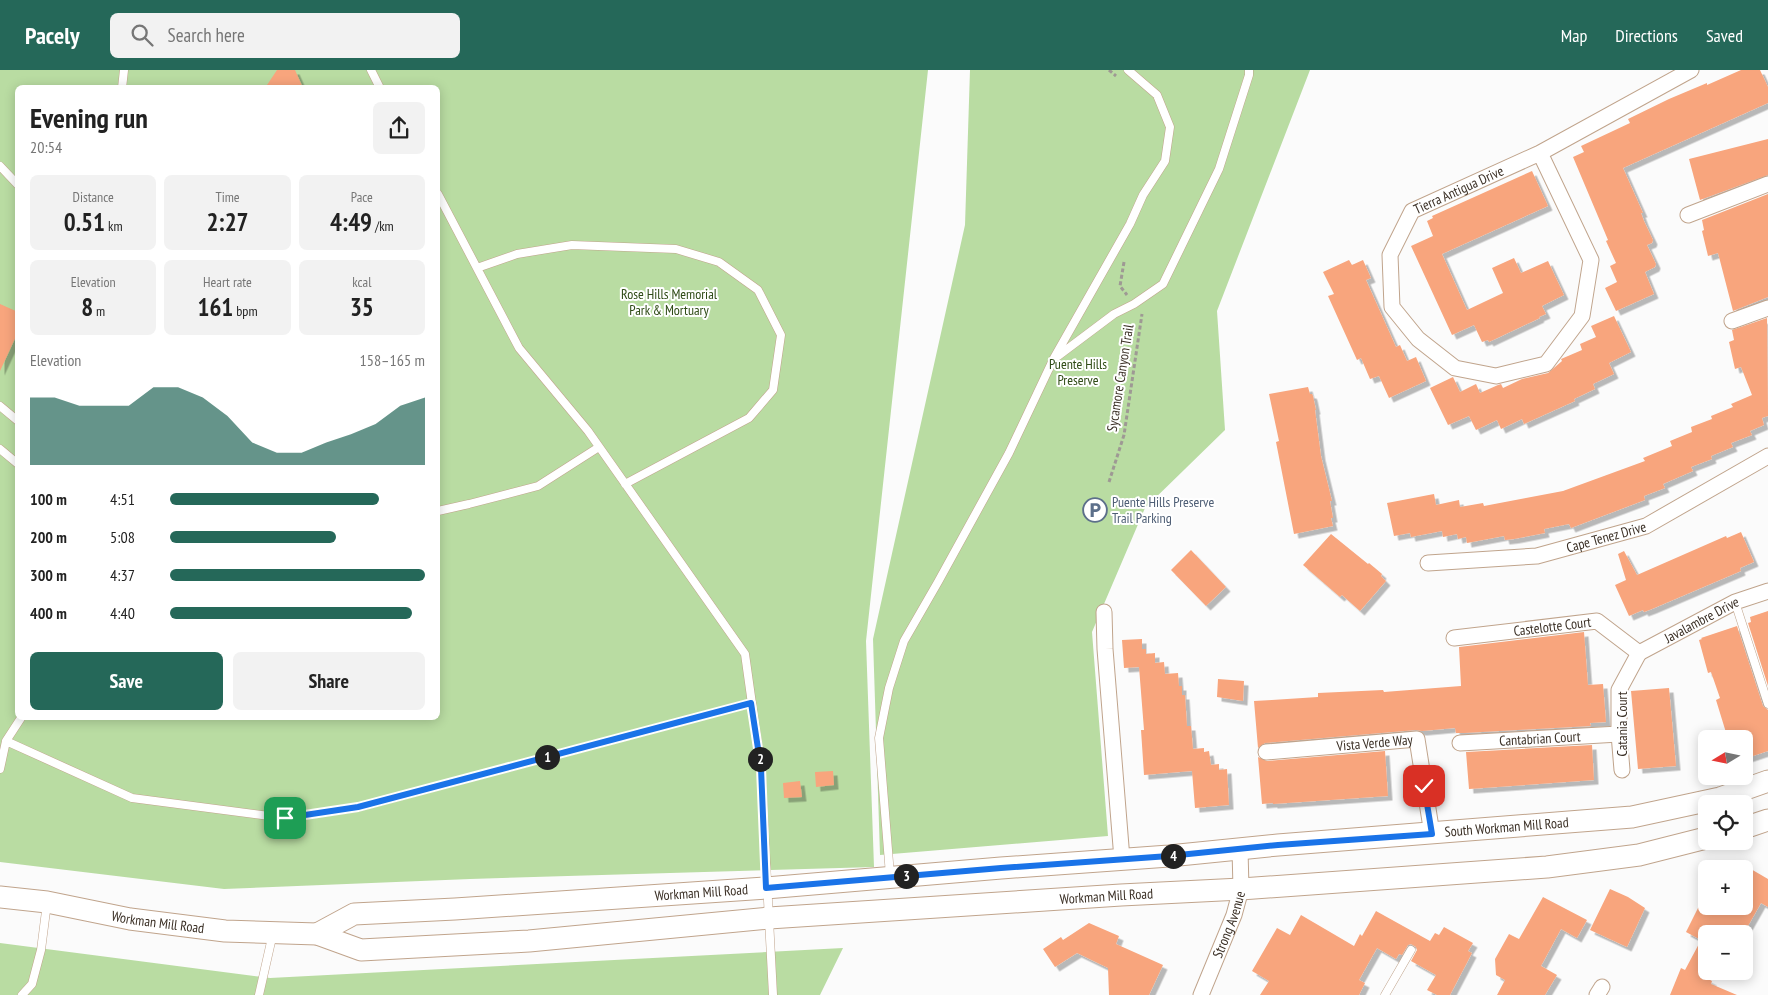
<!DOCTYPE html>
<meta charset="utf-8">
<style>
:root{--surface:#fff;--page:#f2f2f2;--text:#222;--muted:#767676;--accent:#256859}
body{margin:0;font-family:"PT Sans Narrow",sans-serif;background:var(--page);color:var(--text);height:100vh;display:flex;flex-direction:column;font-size:19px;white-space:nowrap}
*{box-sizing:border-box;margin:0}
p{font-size:16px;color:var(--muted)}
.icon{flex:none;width:28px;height:28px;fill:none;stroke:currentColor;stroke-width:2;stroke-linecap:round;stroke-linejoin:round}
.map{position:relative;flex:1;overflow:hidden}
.drawer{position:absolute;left:15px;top:15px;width:425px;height:635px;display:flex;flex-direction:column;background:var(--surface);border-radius:8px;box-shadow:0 2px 12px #0003}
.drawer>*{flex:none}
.needle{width:32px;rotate:260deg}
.controls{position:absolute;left:1698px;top:660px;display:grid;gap:10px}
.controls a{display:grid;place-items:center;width:55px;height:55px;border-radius:8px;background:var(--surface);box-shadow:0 2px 12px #0003;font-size:25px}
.pin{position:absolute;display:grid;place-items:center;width:42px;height:42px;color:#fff;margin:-21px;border-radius:10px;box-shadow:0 2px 8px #0006}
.km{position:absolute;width:25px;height:25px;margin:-12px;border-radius:50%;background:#222;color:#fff;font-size:14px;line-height:25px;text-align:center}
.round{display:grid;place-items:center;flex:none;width:52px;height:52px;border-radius:8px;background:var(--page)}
.summary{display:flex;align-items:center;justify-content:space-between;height:85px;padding:0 15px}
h1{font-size:28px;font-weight:800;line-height:38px}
.metrics{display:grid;grid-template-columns:repeat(3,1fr);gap:8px;height:85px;padding:5px 15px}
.metrics div{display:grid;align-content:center;border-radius:8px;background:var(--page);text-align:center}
.metrics b{font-size:25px;font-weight:800}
.metrics small{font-size:14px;font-weight:400}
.metrics p{font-size:14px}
.chart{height:140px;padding:10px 15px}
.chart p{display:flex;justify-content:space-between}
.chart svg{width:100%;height:90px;margin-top:5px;fill:var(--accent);opacity:.7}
.primary-button{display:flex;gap:10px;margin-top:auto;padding:10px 15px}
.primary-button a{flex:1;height:58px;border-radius:8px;background:var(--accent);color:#fff;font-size:20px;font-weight:800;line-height:58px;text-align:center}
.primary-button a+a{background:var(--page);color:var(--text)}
ul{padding:0 15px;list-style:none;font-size:16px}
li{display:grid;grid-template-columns:80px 60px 1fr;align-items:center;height:38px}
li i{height:12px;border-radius:6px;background:var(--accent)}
header{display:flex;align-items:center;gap:30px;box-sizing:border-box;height:70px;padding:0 25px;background:var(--accent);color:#fff}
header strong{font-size:24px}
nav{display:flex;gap:28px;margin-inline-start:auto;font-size:18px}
.search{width:350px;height:45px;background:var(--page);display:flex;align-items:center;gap:12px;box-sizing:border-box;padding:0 18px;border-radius:8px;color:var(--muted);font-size:19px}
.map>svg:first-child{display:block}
</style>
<header>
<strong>Pacely</strong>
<div class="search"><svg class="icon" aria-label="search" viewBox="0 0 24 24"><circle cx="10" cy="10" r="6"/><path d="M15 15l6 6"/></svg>Search here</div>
<nav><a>Map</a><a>Directions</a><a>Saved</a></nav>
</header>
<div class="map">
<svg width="1768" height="925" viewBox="0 0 1768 925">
<defs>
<filter id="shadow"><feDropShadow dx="4.5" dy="4.5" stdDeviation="0" flood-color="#0004"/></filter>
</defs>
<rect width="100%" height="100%" fill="#fbfbfb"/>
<path fill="#b9dca2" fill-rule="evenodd" d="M0 0H928L866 571 874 797 470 809 224 819 0 792ZM18 18H438V648H18Z
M970 0H1310L1217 241 1225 360 1145 438 1092 562 1108 766 880 785 873 569 965 155Z
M0 873 270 908 843 878 820 925H0Z"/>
<path fill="#f8a57d" filter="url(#shadow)" d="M277 0H295L303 18H265Z
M1741 0H1760L1768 17V33L1623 98 1643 143H1641L1644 151 1653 170 1652 173 1647 175 1656 194 1655 197 1645 202 1654 224 1616 241 1605 218 1617 212 1610 196 1616 193 1606 171 1608 170 1573 87 1584 82 1581 76 1630 53 1628 49 1669 29 1707 13V15Z
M1768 69V105L1700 130 1689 89Z
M1532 101 1548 136 1442 184 1467 240 1503 223 1492 198 1514 188 1521 203 1548 191 1564 225 1542 236 1546 244 1539 247 1540 248 1489 272 1488 270 1482 272 1474 255 1452 265 1411 176 1433 166 1427 151 1433 148 1432 146Z
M1768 124V227L1733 241 1718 183 1708 186 1702 161 1704 160 1702 150Z
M1349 190 1352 195 1363 190 1371 208 1366 210 1396 277 1400 275 1407 291 1416 287 1426 311 1389 328 1379 306 1370 309 1361 288 1357 290 1328 226 1334 224 1323 202Z
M0 234 18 242V262L0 301Z
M1614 246 1631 282 1609 293 1614 304 1593 314 1595 319 1574 329 1575 331 1524 354 1522 349 1501 359 1497 350 1476 360 1469 346 1448 355 1430 318 1453 307 1460 322 1476 314 1480 323 1498 315 1501 314 1503 318 1522 309 1548 303 1562 291 1561 289 1582 280 1580 274 1596 267 1591 256Z
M1767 248 1768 346 1762 348 1764 355 1750 361 1752 365 1731 373 1733 377 1711 386 1712 389 1691 397 1693 401 1663 414 1665 418 1644 426 1645 430 1571 458 1569 454 1544 459 1545 463 1514 469 1505 470 1504 466 1467 473 1466 467 1458 469 1457 464 1443 467 1442 461 1411 467 1410 463 1394 466 1387 433 1434 424 1436 435 1459 430 1460 437 1483 433 1484 436 1563 421 1645 391 1643 388 1672 376 1670 371 1692 362 1691 357 1712 349 1711 346 1733 337 1731 334 1752 325 1741 297 1735 299 1729 272 1734 270 1732 260Z
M1308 317 1310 324H1312L1313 326 1316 340H1315L1321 386 1332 431H1330L1333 448H1331L1333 456 1294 464 1276 372 1279 371 1269 324Z
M1741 462 1754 492 1740 498 1741 501 1652 539 1644 542 1643 540 1629 546 1615 515 1626 510 1618 484 1624 481 1637 505 1726 466 1727 468Z
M1331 464 1368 494 1369 493 1382 504 1381 506 1386 511 1360 541 1342 525 1340 527 1303 495Z
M1191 480 1226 517 1206 536 1171 500Z
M1768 541V616L1748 553 1751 552 1750 547Z
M1737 556 1763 636 1768 640V681L1744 689V669H1728L1716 630 1720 628 1711 602 1708 603 1699 570 1702 569 1701 568Z
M1584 562 1588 615 1603 614 1606 652 1590 653 1591 656 1464 663H1456L1455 658 1422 661 1416 660 1265 673 1258 678 1254 631 1318 627V623L1383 620 1384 622 1461 616 1459 577Z
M1142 569V579H1146V584L1155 583V593L1164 592 1165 604 1178 603 1179 616H1182V625H1185L1187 656H1191L1193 679 1204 678V682L1209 681 1211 695 1219 694V700L1227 699 1229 735 1195 738 1192 701 1144 705 1141 660H1144L1139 597 1124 598 1122 570Z
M1218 609 1244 611 1243 631 1217 627Z
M1669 618 1676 696 1638 699 1631 621Z
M1592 675 1594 710 1469 719 1466 682Z
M1385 681 1388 726 1273 734V733L1262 734 1258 687 1267 691Z
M833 701 834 715 816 717 815 702Z
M800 711 802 727 784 728 783 713Z
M1744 795 1768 809V837L1761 833 1744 863V856L1740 864H1706V908L1712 911 1711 914 1737 925H1670L1681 898 1685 900 1701 870 1686 862 1699 836H1744Z
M1610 819 1628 827 1645 838 1627 877 1590 860Z
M1543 827 1587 850 1577 868 1561 859 1541 896 1557 905 1545 925H1497L1505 910 1496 905 1495 889 1509 864 1519 869Z
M1376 841 1430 871 1435 863 1439 865 1444 857 1473 873 1468 881 1472 883 1450 925H1437L1427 920 1436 905 1411 891 1417 880 1416 877 1411 874 1408 875 1402 885 1399 884 1396 889 1377 878 1359 910 1365 913 1359 925H1260L1269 911 1252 901 1277 858 1290 865 1301 845 1354 876 1360 864 1362 866Z
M1089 853 1119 866 1116 874 1163 895 1149 925H1109L1108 898 1077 883 1055 897 1043 879 1061 867 1063 870Z"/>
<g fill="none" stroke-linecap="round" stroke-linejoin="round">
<g stroke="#c0a48c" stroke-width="9">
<path id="service" d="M371 0 380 18
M122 18 124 0
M0 96 18 115
M438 124 519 278 588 361 745 584 761 698 773 925
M477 198 517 184 572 175 676 179 719 192 758 220 781 265 773 320 749 348 625 414
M1058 286 1114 244 1134 234 1163 214 1219 99 1249 5V0
M0 336 18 351
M0 379 18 394
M438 441 469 434 538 416 599 377
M1735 532 1768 634
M6 671 132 728 285 748 359 737 751 633
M0 699 6 671 21 648
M890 805 879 668 889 618 904 571 938 512 1009 383 1054 288 1130 154 1143 125 1165 91 1170 57 1157 25 1128 0
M22 925 32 914 41 880 47 833
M259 925 273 863
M1385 925 1411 880"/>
</g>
<g stroke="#c0a48c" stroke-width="17">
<g id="minor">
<path id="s1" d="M1540 83 1591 190 1582 246 1546 294 1496 306 1455 298 1418 269 1392 237 1390 185 1412 141 1540 83 1691 0"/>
<path d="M1688 145 1768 114"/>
<path d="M1732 251 1768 238"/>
<path id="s2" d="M1428 493 1537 486 1646 456 1768 386"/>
<path d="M1104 542 1105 579 1122 789"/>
<path id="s3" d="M1454 568 1597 551 1639 583"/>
<path id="s4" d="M1639 583 1735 532 1768 521"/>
<path id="s5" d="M1460 673 1619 664"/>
<path id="s6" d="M1266 682 1417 669 1432 764"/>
<path d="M1622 700 1619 664V620L1639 583"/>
<path id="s7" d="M1201 925 1234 845 1241 819 1240 779"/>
<path d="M1597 925 1602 917"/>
</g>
</g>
<g stroke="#c0a48c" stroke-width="23">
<g id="secondary">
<path d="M1744 758 1768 750"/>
<path id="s8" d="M0 827 47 832 130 849 225 861 317 864 361 880 529 871 769 848 1121 825 1241 819 1547 797 1639 785 1706 768"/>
<path id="s9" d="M317 864 354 844 455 839 766 818 1001 798 1169 786 1278 775 1632 747 1720 728 1768 711"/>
</g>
</g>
<path stroke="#9e9994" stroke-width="3" stroke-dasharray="4 2.5" stroke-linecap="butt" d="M1109 0 1116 6
M1124 192 1120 216 1127 225
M1109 412 1124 365 1142 244"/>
<use href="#service" stroke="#fff" stroke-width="8"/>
<use href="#minor" stroke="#fff" stroke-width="15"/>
<use href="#secondary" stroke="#fff" stroke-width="21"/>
</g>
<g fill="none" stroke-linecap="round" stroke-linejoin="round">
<g stroke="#fff" stroke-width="10">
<path id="route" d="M285 748 358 737 751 633 761 698 766 818 1001 798 1169 786 1278 775 1432 764 1424 716"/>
</g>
<use href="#route" stroke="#1a73e8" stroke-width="6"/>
</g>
<defs>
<g id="parking-ring" transform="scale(1.25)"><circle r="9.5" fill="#fff" stroke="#5c6f8a" stroke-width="1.5"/><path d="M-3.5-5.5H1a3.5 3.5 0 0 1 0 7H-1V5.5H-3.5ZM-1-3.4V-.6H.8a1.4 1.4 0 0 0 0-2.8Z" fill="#5c6f8a"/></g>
</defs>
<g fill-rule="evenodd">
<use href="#parking-ring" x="1095" y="440"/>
</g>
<g text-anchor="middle" stroke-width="4" stroke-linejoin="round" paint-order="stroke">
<g font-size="14" fill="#3b3026" stroke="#fff">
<text dy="5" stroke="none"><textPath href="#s1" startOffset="569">Tierra Antigua Drive</textPath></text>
<text transform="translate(1120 308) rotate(-81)" y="5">Sycamore Canyon Trail</text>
<text dy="5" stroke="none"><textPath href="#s2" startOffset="181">Cape Tenez Drive</textPath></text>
<text dy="5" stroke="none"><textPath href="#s4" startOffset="71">Javalambre Drive</textPath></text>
<text dy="5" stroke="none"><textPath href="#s3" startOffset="99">Castelotte Court</textPath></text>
<text transform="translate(1622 654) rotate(-90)" y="5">Catania Court</text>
<text dy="5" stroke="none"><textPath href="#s5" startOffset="80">Cantabrian Court</textPath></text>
<text dy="5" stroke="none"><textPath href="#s6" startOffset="109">Vista Verde Way</textPath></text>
<text dy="5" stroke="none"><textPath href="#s9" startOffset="1198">South Workman Mill Road</textPath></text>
<text dy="5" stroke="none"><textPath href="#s9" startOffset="390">Workman Mill Road</textPath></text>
<text dy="5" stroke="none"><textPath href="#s8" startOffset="1114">Workman Mill Road</textPath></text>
<text dy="5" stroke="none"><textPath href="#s8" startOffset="160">Workman Mill Road</textPath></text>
<text dy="5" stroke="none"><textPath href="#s7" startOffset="76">Strong Avenue</textPath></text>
</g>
<g font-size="14" fill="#2f4b16" stroke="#fff">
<text x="669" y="229">Rose Hills Memorial<tspan x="669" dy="16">Park &amp; Mortuary</tspan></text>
<text x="1078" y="299">Puente Hills<tspan x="1078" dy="16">Preserve</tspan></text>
</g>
<g font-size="14" fill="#4e5e75" stroke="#fff" text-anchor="start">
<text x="1112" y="437">Puente Hills Preserve<tspan x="1112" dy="16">Trail Parking</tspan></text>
</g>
</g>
</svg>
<div class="controls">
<a><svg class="needle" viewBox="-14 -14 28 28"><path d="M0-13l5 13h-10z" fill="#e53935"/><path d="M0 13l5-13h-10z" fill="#767676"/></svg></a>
<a><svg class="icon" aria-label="locate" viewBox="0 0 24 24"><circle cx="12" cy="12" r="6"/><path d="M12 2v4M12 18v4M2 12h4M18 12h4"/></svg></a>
<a>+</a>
<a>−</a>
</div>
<div class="pin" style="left:285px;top:748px;background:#1e9e55"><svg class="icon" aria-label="arrive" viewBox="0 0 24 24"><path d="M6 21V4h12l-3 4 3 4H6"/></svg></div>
<div class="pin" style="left:1424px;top:716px;background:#d93025"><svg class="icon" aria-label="check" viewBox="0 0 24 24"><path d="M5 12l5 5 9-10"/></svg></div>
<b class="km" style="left:547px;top:687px">1</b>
<b class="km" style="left:760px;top:689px">2</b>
<b class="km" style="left:906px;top:806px">3</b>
<b class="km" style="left:1173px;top:786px">4</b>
<section class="drawer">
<div class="summary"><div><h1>Evening run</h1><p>20:54</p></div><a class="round"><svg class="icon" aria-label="share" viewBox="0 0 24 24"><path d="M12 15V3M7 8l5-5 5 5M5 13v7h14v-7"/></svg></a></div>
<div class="metrics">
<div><p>Distance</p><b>0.51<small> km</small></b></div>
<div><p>Time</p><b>2:27</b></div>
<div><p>Pace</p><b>4:49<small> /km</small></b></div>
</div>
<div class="metrics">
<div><p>Elevation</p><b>8<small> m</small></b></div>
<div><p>Heart rate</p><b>161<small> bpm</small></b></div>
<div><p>kcal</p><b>35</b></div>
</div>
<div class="chart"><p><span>Elevation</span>158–165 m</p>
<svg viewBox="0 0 160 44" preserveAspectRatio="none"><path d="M0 44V11L10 11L20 15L30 15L40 15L50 6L60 6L70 11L80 20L90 33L100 38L110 38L120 33L130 29L140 24L150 15L160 11V44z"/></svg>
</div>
<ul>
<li><b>100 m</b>4:51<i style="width:82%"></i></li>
<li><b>200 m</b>5:08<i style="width:65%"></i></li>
<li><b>300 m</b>4:37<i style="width:100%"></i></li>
<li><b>400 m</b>4:40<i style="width:95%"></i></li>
</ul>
<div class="primary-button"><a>Save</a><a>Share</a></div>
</section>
</div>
